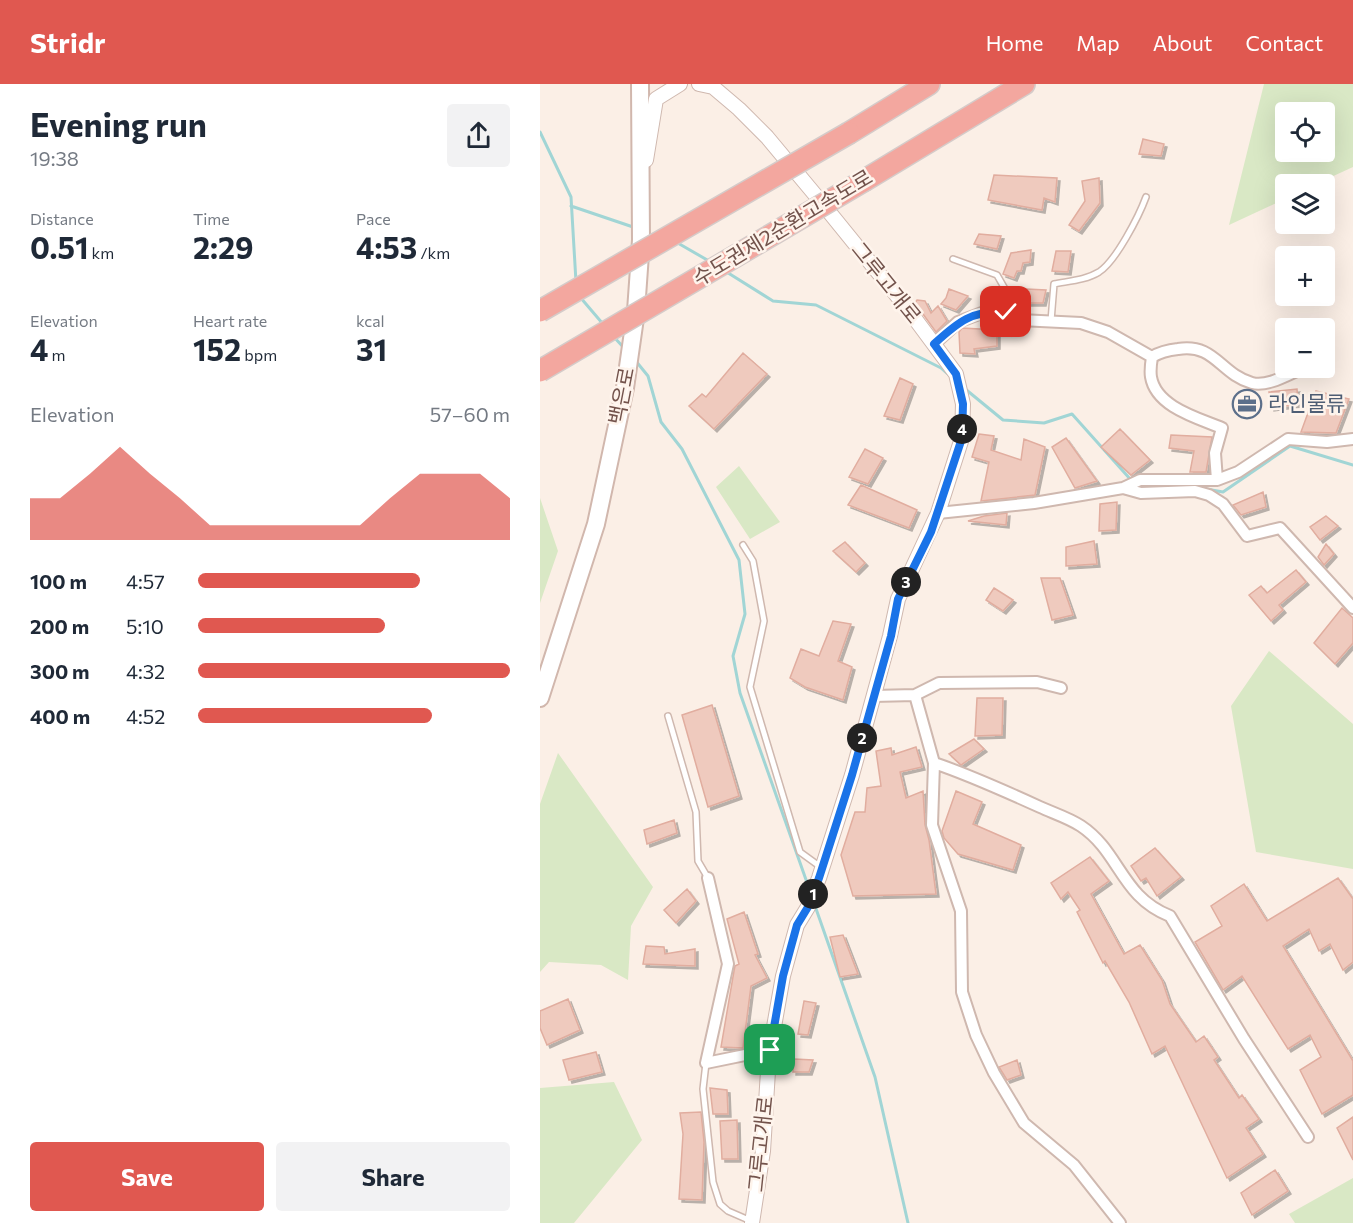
<!DOCTYPE html>
<meta charset="utf-8">
<style>
:root{--surface:#fff;--page:#f2f2f3;--text:#1f2937;--muted:#747a83;--accent:#e05850}
body{margin:0;font-family:Commissioner,"Noto Sans KR",sans-serif;background:var(--page);color:var(--text);height:100vh;display:flex;flex-direction:column;font-size:22px;white-space:nowrap}
*{box-sizing:border-box;margin:0}
p{font-size:20px;color:var(--muted)}
.icon{flex:none;width:33px;height:33px;fill:none;stroke:currentColor;stroke-width:2;stroke-linecap:round;stroke-linejoin:round}
.map{position:relative;flex:1;overflow:hidden}
.sheet{display:flex;flex-direction:column;background:var(--surface);width:540px}
.sheet>*{flex:none}
.buttons{position:absolute;left:735px;top:18px;display:grid;gap:12px}
.buttons a{display:grid;place-items:center;width:60px;height:60px;border-radius:6px;background:var(--surface);box-shadow:0 6px 24px #0002;font-size:30px}
.pin{position:absolute;display:grid;place-items:center;width:51px;height:51px;color:#fff;margin:-26px;border-radius:12px;box-shadow:0 3px 9px #0006}
.km{position:absolute;width:30px;height:30px;margin:-15px;border-radius:50%;background:#222;color:#fff;font-size:16px;line-height:30px;text-align:center}
.round{display:grid;place-items:center;flex:none;width:63px;height:63px;border-radius:6px;background:var(--page)}
.summary{display:flex;align-items:center;justify-content:space-between;height:102px;padding:0 30px}
h1{font-size:33px;font-weight:700;line-height:45px}
.metrics{display:grid;grid-template-columns:repeat(3,1fr);gap:9px;height:102px;padding:6px 30px}
.metrics div{display:grid;align-content:center}
.metrics b{font-size:30px;font-weight:700}
.metrics small{font-size:16px;font-weight:400}
.metrics p{font-size:16px}
.chart{height:168px;padding:12px 30px}
.chart p{display:flex;justify-content:space-between}
.chart svg{width:100%;height:108px;margin-top:6px;fill:var(--accent);opacity:.7}
.button{display:flex;gap:12px;margin-top:auto;padding:12px 30px}
.button a{flex:1;height:69px;border-radius:6px;background:var(--accent);color:#fff;font-size:24px;font-weight:700;line-height:69px;text-align:center}
.button a+a{background:var(--page);color:var(--text)}
ul{padding:0 30px;list-style:none;font-size:20px}
li{display:grid;grid-template-columns:96px 72px 1fr;align-items:center;height:45px}
li i{height:15px;border-radius:8px;background:var(--accent)}
header{display:flex;align-items:center;gap:36px;box-sizing:border-box;height:84px;padding:0 30px;background:var(--accent);color:#fff}
header strong{font-size:28px}
nav{display:flex;gap:33px;margin-inline-start:auto;font-size:21px}
main{display:flex;flex:1;min-height:0}
.map>svg:first-child{display:block}
</style>
<header>
<strong>Stridr</strong>
<nav><a>Home</a><a>Map</a><a>About</a><a>Contact</a></nav>
</header>
<main>
<section class="sheet">
<div class="summary"><div><h1>Evening run</h1><p>19:38</p></div><a class="round"><svg class="icon" aria-label="share" viewBox="0 0 24 24"><path d="M12 15V3M7 8l5-5 5 5M5 13v7h14v-7"/></svg></a></div>
<div class="metrics">
<div><p>Distance</p><b>0.51<small> km</small></b></div>
<div><p>Time</p><b>2:29</b></div>
<div><p>Pace</p><b>4:53<small> /km</small></b></div>
</div>
<div class="metrics">
<div><p>Elevation</p><b>4<small> m</small></b></div>
<div><p>Heart rate</p><b>152<small> bpm</small></b></div>
<div><p>kcal</p><b>31</b></div>
</div>
<div class="chart"><p><span>Elevation</span>57–60 m</p>
<svg viewBox="0 0 160 44" preserveAspectRatio="none"><path d="M0 44V27L10 27L20 17L30 6L40 17L50 27L60 38L70 38L80 38L90 38L100 38L110 38L120 27L130 17L140 17L150 17L160 27V44z"/></svg>
</div>
<ul>
<li><b>100 m</b>4:57<i style="width:71%"></i></li>
<li><b>200 m</b>5:10<i style="width:60%"></i></li>
<li><b>300 m</b>4:32<i style="width:100%"></i></li>
<li><b>400 m</b>4:52<i style="width:75%"></i></li>
</ul>
<div class="button"><a>Save</a><a>Share</a></div>
</section>
<div class="map">
<svg width="813" height="1139" viewBox="0 0 813 1139">
<defs>
<filter id="shadow"><feDropShadow dx="3" dy="3" stdDeviation="0" flood-color="#0004"/></filter>
</defs>
<rect width="100%" height="100%" fill="#fbefe6"/>
<path fill="#d9e8c5" fill-rule="evenodd" d="M724 0H813V83L776 100H746L745 115 689 141ZM746 28H784V68H746Z
M199 382 240 438 210 455 176 403Z
M0 414 18 467 0 519Z
M729 567 813 640V785L716 768 691 622Z
M18 669 113 803 91 842 88 896 61 881 9 878 0 888V720Z
M74 998 102 1056 34 1139H0V1004Z
M813 1094V1139H755L749 1130Z"/>
<g fill="none" stroke-linecap="round" stroke-linejoin="round">
<path stroke="#a1d5d5" stroke-width="3" d="M0 48 31 113 36 198
M31 122 96 144
M136 158 169 177
M185 187 233 217 276 221 401 284 410 292
M40 213 63 240
M73 252 85 265
M95 276 108 292 121 338 142 365 199 476 205 530 193 572 200 609 270 807
M424 304 463 336 504 339 532 330 591 396
M655 403 683 408 750 362 813 381
M274 819 335 993 368 1139"/>
</g>
<path fill="#efcabe" stroke="#e1ad9f" stroke-width="1.5" filter="url(#shadow)" d="M603 55 624 60 621 72 599 70Z
M454 91 517 94 515 118 504 114 502 126 448 116Z
M559 94 560 119 539 147 529 141 545 117 542 97Z
M439 150 461 152 457 165 434 160Z
M491 166 490 178 483 179 481 187H477L474 194 463 190 471 169Z
M516 167H531L528 188 512 187Z
M409 205 428 212 416 226 401 220 406 214Z
M486 205 506 206 503 219H483Z
M377 216 385 217 391 229 398 222 407 237 396 248 375 219Z
M465 237 468 249 443 238Z
M422 244 457 246V262L434 265 435 270 420 269 419 248Z
M203 269 227 290 174 345 149 322 162 310 166 313Z
M360 294 373 300 360 336 344 332Z
M757 305 758 320 731 324 729 308Z
M776 307 809 315 796 349 761 348Z
M580 345 610 376 591 391 561 363Z
M439 350 454 352 451 366 481 376 484 355 505 363 495 411 441 417 449 378 432 373Z
M631 351 672 353 666 388H650L654 367 629 364Z
M526 354 557 397 535 404 512 363Z
M325 365 343 374 328 400 309 393Z
M321 401 377 426 369 444 308 421Z
M723 408 726 423 701 431 693 421Z
M577 418 576 446 559 447 560 420Z
M467 429 466 441 428 437 444 432Z
M786 432 798 442 780 456 770 443Z
M554 457 557 480 526 482V463Z
M305 458 325 479 316 488 293 467Z
M786 460 794 470 784 481 778 473Z
M756 486 766 498 739 521 743 526 731 537 709 511 721 502 727 509Z
M501 494H520L533 531 512 536Z
M454 504 473 516 463 527 446 516Z
M802 524 813 534V559L795 580 774 559Z
M293 537 311 540 298 577 312 583 303 616 265 603 250 594 261 565 279 572Z
M437 614H463L462 651 435 652Z
M172 621 199 712 168 723 142 631Z
M434 655 444 665 421 681 409 670Z
M376 663 382 683 360 688 366 714 383 707 385 741 389 756 396 810 313 812 301 771 315 728H325L327 704 341 702 336 667 351 664 352 671Z
M416 707 442 718 433 740 481 761 473 786 418 770 404 754 402 747Z
M134 736 137 749 107 760 104 746Z
M615 764 641 793 617 812 606 794 601 797 591 782Z
M550 773 569 797 551 810 584 870 600 861 622 896 630 920 656 958 664 952 678 973 674 976 699 1014 702 1011 719 1035 706 1044 723 1070 687 1094 625 962 612 970 589 918 565 877 563 879 537 828 540 826 528 808 521 815 511 799Z
M798 794 813 815V878L803 886 790 860 779 867 769 845 743 862 813 977V1011L782 1030 760 986 781 973 770 951 748 965 702 892 683 906 655 858 682 842 671 822 704 800 727 837Z
M147 805 156 817 136 839 124 826Z
M204 828 218 870 215 871 227 894 211 902 203 964 181 963 194 887 195 882 199 880 187 835Z
M303 851 318 890 300 893 290 853Z
M106 862 124 863 125 870 155 865V882L103 880Z
M28 915 40 946 7 961 0 944V927Z
M264 917 276 919 268 951 258 950Z
M56 968 62 988 29 996 23 976Z
M254 975 273 976 269 988H253Z
M477 976 481 991 467 996 459 983Z
M170 1004 187 1006 188 1030H173Z
M161 1028 164 1058 162 1116 139 1115 143 1050 140 1029Z
M813 1033V1076L797 1044Z
M197 1036 198 1075H182L180 1037Z
M735 1086 748 1107 712 1131 701 1109Z"/>
<g fill="none" stroke-linecap="round" stroke-linejoin="round">
<g stroke="#cfb8af" stroke-width="8">
<path id="service" d="M413 175 457 191 465 205 462 228
M511 237 514 200C529 197 546 196 559 188 576 177 599 132 606 113
M203 461 213 477 224 537 210 603 260 768 282 784
M128 632 156 728 158 777 168 794
M166 979 163 1005 173 1098 180 1120 188 1127 211 1137"/>
</g>
<g stroke="#cfb8af" stroke-width="14">
<path id="minor" d="M394 260 418 238 447 227 462 228 480 236 541 239 568 248 612 273
M612 273C620 268 628 266 638 265 675 259 680 290 712 299 727 303 747 291 761 285
M612 273C611 279 610 287 611 293 616 323 658 334 682 344L675 369 677 396
M583 404 601 409 655 407 669 411 683 420 707 452 740 444 813 524
M398 429 494 419 583 404 600 396H677L698 388 748 355 787 358 813 355
M375 611 394 679 392 741 421 827 422 908 436 951 454 989 484 1039 534 1081 580 1139
M333 612 375 611 399 599 497 598 521 604
M394 679C430 691 465 707 500 723 513 729 529 734 541 742 580 768 581 813 630 832L704 955 768 1053
M168 794 188 880 166 979 230 966"/>
</g>
<g stroke="#cfb8af" stroke-width="16">
<path id="tertiary" d="M159 0 173 3 199 25 227 53 277 113 367 224 416 290 423 320 422 354 398 429 358 515 350 552 312 691 279 794 268 823 257 841 243 892 229 971 223 1067 212 1139
M106 76 116 15 140 0"/>
</g>
<g stroke="#d1b7ad" stroke-width="20">
<path id="secondary" d="M0 614 56 440 85 304 96 227 101 156 100 0"/>
</g>
<g stroke="#d5cbc9" stroke-width="24">
<path id="motorway" d="M309 49 389 0
M325 96 484 0"/>
</g>
<use href="#service" stroke="#fff" stroke-width="5"/>
<use href="#minor" stroke="#fff" stroke-width="10"/>
<use href="#tertiary" stroke="#fff" stroke-width="14"/>
<use href="#secondary" stroke="#fff" stroke-width="16"/>
<use href="#motorway" stroke="#f3a79f" stroke-width="21"/>
<g stroke="#d5cbc9" stroke-width="24" stroke-linecap="butt">
<path id="motorway-bridge" d="M0 227 309 49
M0 287 325 96"/>
</g>
<use href="#motorway-bridge" stroke="#f3a79f" stroke-width="21"/>
</g>
<g fill="none" stroke-linecap="round" stroke-linejoin="round">
<g stroke="#fff" stroke-width="12">
<path id="route" d="M230 966 243 892 257 841 268 823 279 794 312 691 351 552 358 515 391 448 422 354 423 320 416 290 394 260C418 238 432 226 466 228"/>
</g>
<use href="#route" stroke="#1a73e8" stroke-width="8"/>
</g>
<defs>
<g id="office-ring" transform="scale(1.5)"><circle r="9.5" fill="#fef4ec" stroke="#5c6f8a" stroke-width="1.5"/><path d="M-6-3h4V-5.5h4V-3h4V5H-6ZM-1-4.5V-3h2v-1.5ZM-6 0V1H6V0Z" fill="#5c6f8a"/></g>
</defs>
<g fill-rule="evenodd">
<use href="#office-ring" x="707" y="320"/>
</g>
<g text-anchor="middle" stroke-width="5" stroke-linejoin="round" paint-order="stroke">
<g font-size="21" fill="#73534c" stroke="#fef4ec">
<text transform="translate(243 144) rotate(-31)" y="7">수도권제2순환고속도로</text>
<text transform="translate(346 199) rotate(51)" y="7">그루고개로</text>
<text transform="translate(82 312) rotate(-79)" y="7">백은로</text>
<text transform="translate(221 1060) rotate(-84)" y="7">그루고개로</text>
</g>
<g font-size="21" fill="#4e5e75" stroke="#fef4ec" text-anchor="start">
<text x="728" y="327">라인물류</text>
</g>
</g>
</svg>
<div class="buttons">
<a><svg class="icon" aria-label="locate" viewBox="0 0 24 24"><circle cx="12" cy="12" r="6"/><path d="M12 2v4M12 18v4M2 12h4M18 12h4"/></svg></a>
<a><svg class="icon" aria-label="layers" viewBox="0 0 24 24"><path d="M12 4l9 5-9 5-9-5zM3 14l9 5 9-5"/></svg></a>
<a>+</a>
<a>−</a>
</div>
<div class="pin" style="left:230px;top:966px;background:#1e9e55"><svg class="icon" aria-label="arrive" viewBox="0 0 24 24"><path d="M6 21V4h12l-3 4 3 4H6"/></svg></div>
<div class="pin" style="left:466px;top:228px;background:#d93025"><svg class="icon" aria-label="check" viewBox="0 0 24 24"><path d="M5 12l5 5 9-10"/></svg></div>
<b class="km" style="left:273px;top:810px">1</b>
<b class="km" style="left:322px;top:654px">2</b>
<b class="km" style="left:366px;top:498px">3</b>
<b class="km" style="left:422px;top:345px">4</b>
</div>
</main>
